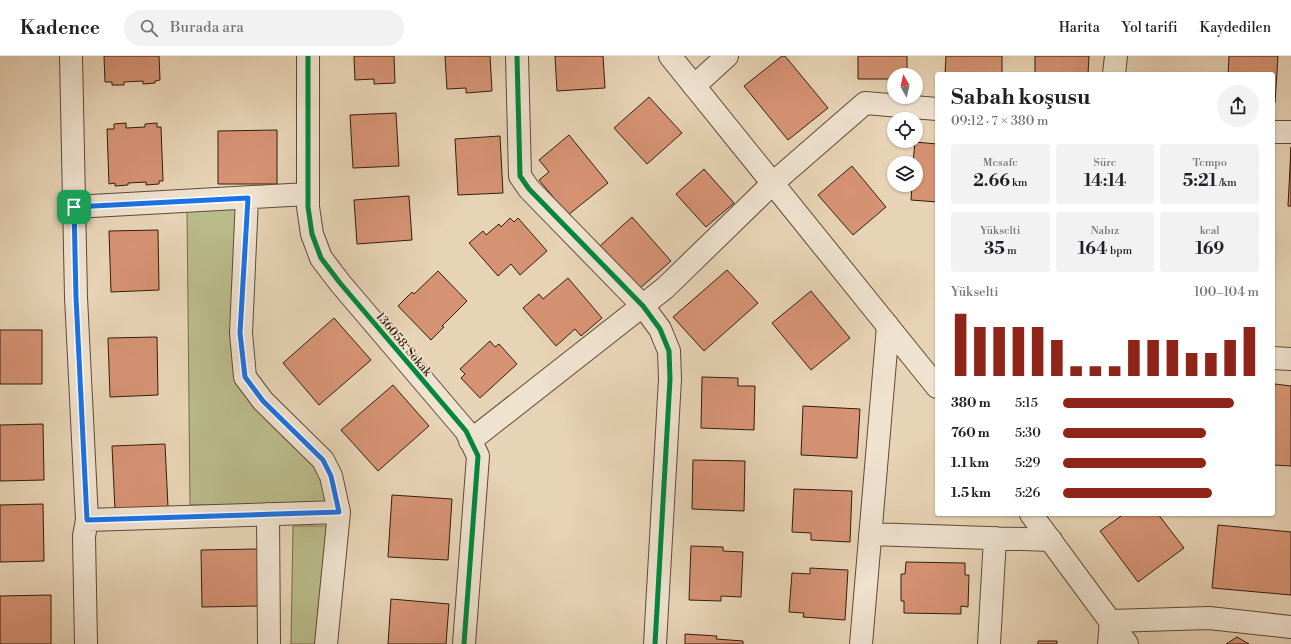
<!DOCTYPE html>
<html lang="tr">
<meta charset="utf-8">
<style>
:root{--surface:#fff;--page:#f2f2f2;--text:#202124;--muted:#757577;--line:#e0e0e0;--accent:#8f2418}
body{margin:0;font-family:"Libre Bodoni",serif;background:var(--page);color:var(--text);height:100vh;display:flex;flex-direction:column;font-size:15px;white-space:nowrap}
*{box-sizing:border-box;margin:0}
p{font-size:13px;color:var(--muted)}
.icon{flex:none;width:22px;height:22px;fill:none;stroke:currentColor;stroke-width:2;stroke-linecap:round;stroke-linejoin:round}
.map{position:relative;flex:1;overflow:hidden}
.side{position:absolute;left:935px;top:16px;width:340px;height:444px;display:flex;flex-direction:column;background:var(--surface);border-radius:4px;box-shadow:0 1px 3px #0004}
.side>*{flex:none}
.needle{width:26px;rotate:352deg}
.controls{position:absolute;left:887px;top:12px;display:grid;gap:8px}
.controls a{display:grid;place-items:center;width:36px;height:36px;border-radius:50%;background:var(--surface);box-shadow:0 1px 3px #0004;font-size:20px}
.pin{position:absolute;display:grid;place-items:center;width:34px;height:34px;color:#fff;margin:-17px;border-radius:8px;box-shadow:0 2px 6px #0006}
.round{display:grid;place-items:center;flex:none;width:42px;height:42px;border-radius:21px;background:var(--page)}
.summary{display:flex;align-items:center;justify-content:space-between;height:68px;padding:0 16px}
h1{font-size:22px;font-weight:800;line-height:30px}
.stats{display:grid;grid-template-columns:repeat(3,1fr);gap:6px;height:68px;padding:4px 16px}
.stats div{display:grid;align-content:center;border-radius:4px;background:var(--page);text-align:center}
.stats b{font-size:17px;font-weight:800}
.stats small{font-size:11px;font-weight:400}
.stats p{font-size:11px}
.chart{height:112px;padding:8px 16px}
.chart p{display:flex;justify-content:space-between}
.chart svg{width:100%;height:72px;margin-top:4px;stroke:var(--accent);stroke-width:6}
ul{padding:0 16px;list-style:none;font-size:13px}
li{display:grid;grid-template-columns:64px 48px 1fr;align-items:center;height:30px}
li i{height:10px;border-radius:5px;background:var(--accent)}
header{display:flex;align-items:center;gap:24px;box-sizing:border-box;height:56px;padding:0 20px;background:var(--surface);border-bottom:1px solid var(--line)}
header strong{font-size:19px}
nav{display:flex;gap:22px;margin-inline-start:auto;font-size:14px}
.search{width:280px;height:36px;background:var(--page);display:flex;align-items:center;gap:10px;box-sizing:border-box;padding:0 14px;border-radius:22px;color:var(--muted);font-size:15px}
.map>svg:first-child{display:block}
</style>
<header>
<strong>Kadence</strong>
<div class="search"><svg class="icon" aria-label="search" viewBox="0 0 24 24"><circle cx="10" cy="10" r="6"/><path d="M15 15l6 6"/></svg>Burada ara</div>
<nav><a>Harita</a><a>Yol tarifi</a><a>Kaydedilen</a></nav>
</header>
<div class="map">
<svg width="1291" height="588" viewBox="0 0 1291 588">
<rect width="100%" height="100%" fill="#e7d3b5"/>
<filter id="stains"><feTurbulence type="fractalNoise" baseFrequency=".005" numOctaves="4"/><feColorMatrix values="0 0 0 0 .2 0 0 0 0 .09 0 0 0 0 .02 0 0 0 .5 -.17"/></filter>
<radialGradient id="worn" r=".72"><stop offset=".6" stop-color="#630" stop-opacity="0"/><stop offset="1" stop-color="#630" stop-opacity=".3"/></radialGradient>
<path fill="#babb8a" stroke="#766c4a" d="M240 149 242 328 315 408 328 448 190 449 187 152Z
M293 470H332L325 588H291Z"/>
<path fill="#d69374" stroke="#321d0a" d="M104 0H159L160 24 155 25V27L143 28V25L124 26V29H112V26H105Z
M354 0H394L395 27 374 28V23L355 24Z
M445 0H490L492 35 466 37V32L447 33Z
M555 0H603L605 32 557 35Z
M782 0H785L828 52 788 84 744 30Z
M858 0H907V19H894V23H858Z
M946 0H1002V18H945Z
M1035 0H1089L1088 18H1035Z
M1229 0H1278L1275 47H1273V18H1228Z
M649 41 682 77 647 108 614 72Z
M396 57 399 110 353 112 350 59Z
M126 67V72L145 71V68L157 67V71H161L163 125H159V128L146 129V126L128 127V129L115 130V127L109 128 107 73H114V68Z
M277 74V128H218V75Z
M569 79 608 127 568 159 539 124 549 116 539 104Z
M500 80 503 137 458 139 455 83Z
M915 86 937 88V146L911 144 912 129H916V107H913Z
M1291 91V150H1288Z
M852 110 886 151 853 179 818 139Z
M704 113 734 147 706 171 676 138Z
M409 140 412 184 357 188 354 144Z
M632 161 671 205 639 233 600 190Z
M510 162 514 166 518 162 547 195 520 219 511 208 498 220 469 187 483 175 486 179 499 168 501 171Z
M158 174 159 234 111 236 109 175Z
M727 214 758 247 704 295 673 261Z
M438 215 467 245 442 270 444 271 431 284 398 250 412 236 414 238Z
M568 222 602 262 581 280 575 273 556 290 523 252 539 238 543 243Z
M811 235 850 282 811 314 772 267Z
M334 262 371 304 319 349 283 307Z
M0 274H42V328H0Z
M157 281 158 339 110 341 108 282Z
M490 285 495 291 499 288 517 308 480 342 461 322 465 318 460 313Z
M702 321 738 322V330H755L754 374 701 372Z
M1275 328 1291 330V410L1273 409V349Z
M393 329 429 370 378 415 341 374Z
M803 350 860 353 857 402 801 399Z
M43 368 44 424 0 425V369Z
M165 388 168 451 115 454 112 390Z
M693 404 745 405 744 455 692 453Z
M794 433 852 435 850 486 811 484V477L792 476Z
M392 439 452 443 448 504 388 501Z
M43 448 44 505 0 506V449Z
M1124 458H1158L1184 492 1138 526 1100 475Z
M1218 469 1291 476V539L1212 532Z
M691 490 723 491V495L743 496 741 541 721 540V545L689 544Z
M258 493 260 550 202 551 201 494Z
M906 506 965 507V519H969L968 551 961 550V558L904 557V545H901V518H905Z
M810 512 848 514 845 564 803 561 804 557 789 556 792 517 810 518Z
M51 539V588H0V540Z
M391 543 449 548 446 588H388Z
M685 578 717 580 716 583 743 585V588H685Z
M1237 581 1249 588H1226Z
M1038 585H1057V588H1038Z"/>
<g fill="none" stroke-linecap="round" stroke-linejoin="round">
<g stroke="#5f4a35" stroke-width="24">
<path id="minor" d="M71 0 76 241 87 464 84 480 86 588
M308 0V151L312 178 321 202 340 227 466 375 478 400 464 588
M517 0 520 120 529 133 643 250 660 273 669 295 670 323 655 588
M1114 18 1116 0
M694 30 727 0
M1273 76H1291
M247 142 241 277 245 321 263 345 323 404 331 420 339 456 326 588
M74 151 308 138
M1273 302 1291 303
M470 385 665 232 773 127 865 47 937 53
M268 458 269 588
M87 464 339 456
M870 478 1051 484
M861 588 888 270
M989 588 995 482
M1109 588 1111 565 1209 562 1291 571"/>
</g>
<g stroke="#5f4a35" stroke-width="24">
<path id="tertiary" d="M670 0 937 331
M1031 458 1127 588"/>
</g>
<use href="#minor" stroke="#efe2cf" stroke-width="22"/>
<use href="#tertiary" stroke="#efe2cf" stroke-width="22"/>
<g stroke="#efe2cf" stroke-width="8">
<path id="cycleway" d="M308 0V151L312 178 321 202 340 227 466 375 478 400 464 588
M517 0 520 120 529 133 643 250 660 273 669 295 670 323 655 588"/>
</g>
<use href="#cycleway" stroke="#00873e" stroke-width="5"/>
</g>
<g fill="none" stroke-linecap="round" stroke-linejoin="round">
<g stroke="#fff" stroke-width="8">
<path id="route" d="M248 142 240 277 245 321 263 345 323 404 331 420 339 456 87 464 76 241 74 151Z"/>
</g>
<use href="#route" stroke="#1a73e8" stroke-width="5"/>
</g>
<g text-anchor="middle" stroke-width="3" stroke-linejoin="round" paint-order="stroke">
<g font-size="12" fill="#321d0a" stroke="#efe2cf">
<text transform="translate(404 288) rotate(50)" y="4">136058. Sokak</text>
</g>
</g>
<rect width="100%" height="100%" filter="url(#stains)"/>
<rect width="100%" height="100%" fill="url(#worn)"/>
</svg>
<div class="controls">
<a><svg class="needle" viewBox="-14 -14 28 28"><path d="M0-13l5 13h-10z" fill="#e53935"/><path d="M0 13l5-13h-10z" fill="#757577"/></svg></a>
<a><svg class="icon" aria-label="locate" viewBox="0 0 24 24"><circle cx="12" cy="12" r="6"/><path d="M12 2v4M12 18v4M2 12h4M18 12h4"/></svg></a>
<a><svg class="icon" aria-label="layers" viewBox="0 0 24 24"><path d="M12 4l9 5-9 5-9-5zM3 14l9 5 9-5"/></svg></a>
</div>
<div class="pin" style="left:74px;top:151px;background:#1e9e55"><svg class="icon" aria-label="arrive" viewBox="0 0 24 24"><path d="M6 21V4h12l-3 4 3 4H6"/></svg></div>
<section class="side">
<div class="summary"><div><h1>Sabah koşusu</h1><p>09:12 · 7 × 380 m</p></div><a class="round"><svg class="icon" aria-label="share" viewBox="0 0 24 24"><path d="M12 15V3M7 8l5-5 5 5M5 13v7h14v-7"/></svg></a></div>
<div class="stats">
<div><p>Mesafe</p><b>2.66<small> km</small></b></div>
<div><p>Süre</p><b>14:14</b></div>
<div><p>Tempo</p><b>5:21<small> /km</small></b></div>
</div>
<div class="stats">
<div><p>Yükselti</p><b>35<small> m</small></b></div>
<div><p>Nabız</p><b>164<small> bpm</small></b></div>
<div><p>kcal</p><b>169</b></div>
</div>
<div class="chart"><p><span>Yükselti</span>100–104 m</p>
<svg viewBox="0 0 160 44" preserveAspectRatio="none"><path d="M5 44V6M15 44V14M25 44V14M35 44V14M45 44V14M55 44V22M65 44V38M75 44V38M85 44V38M95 44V22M105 44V22M115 44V22M125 44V30M135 44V30M145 44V22M155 44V14"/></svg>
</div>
<ul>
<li><b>380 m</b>5:15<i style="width:87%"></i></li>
<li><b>760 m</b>5:30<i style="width:73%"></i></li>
<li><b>1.1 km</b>5:29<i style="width:73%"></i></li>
<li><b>1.5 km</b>5:26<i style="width:76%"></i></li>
</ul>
</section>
</div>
